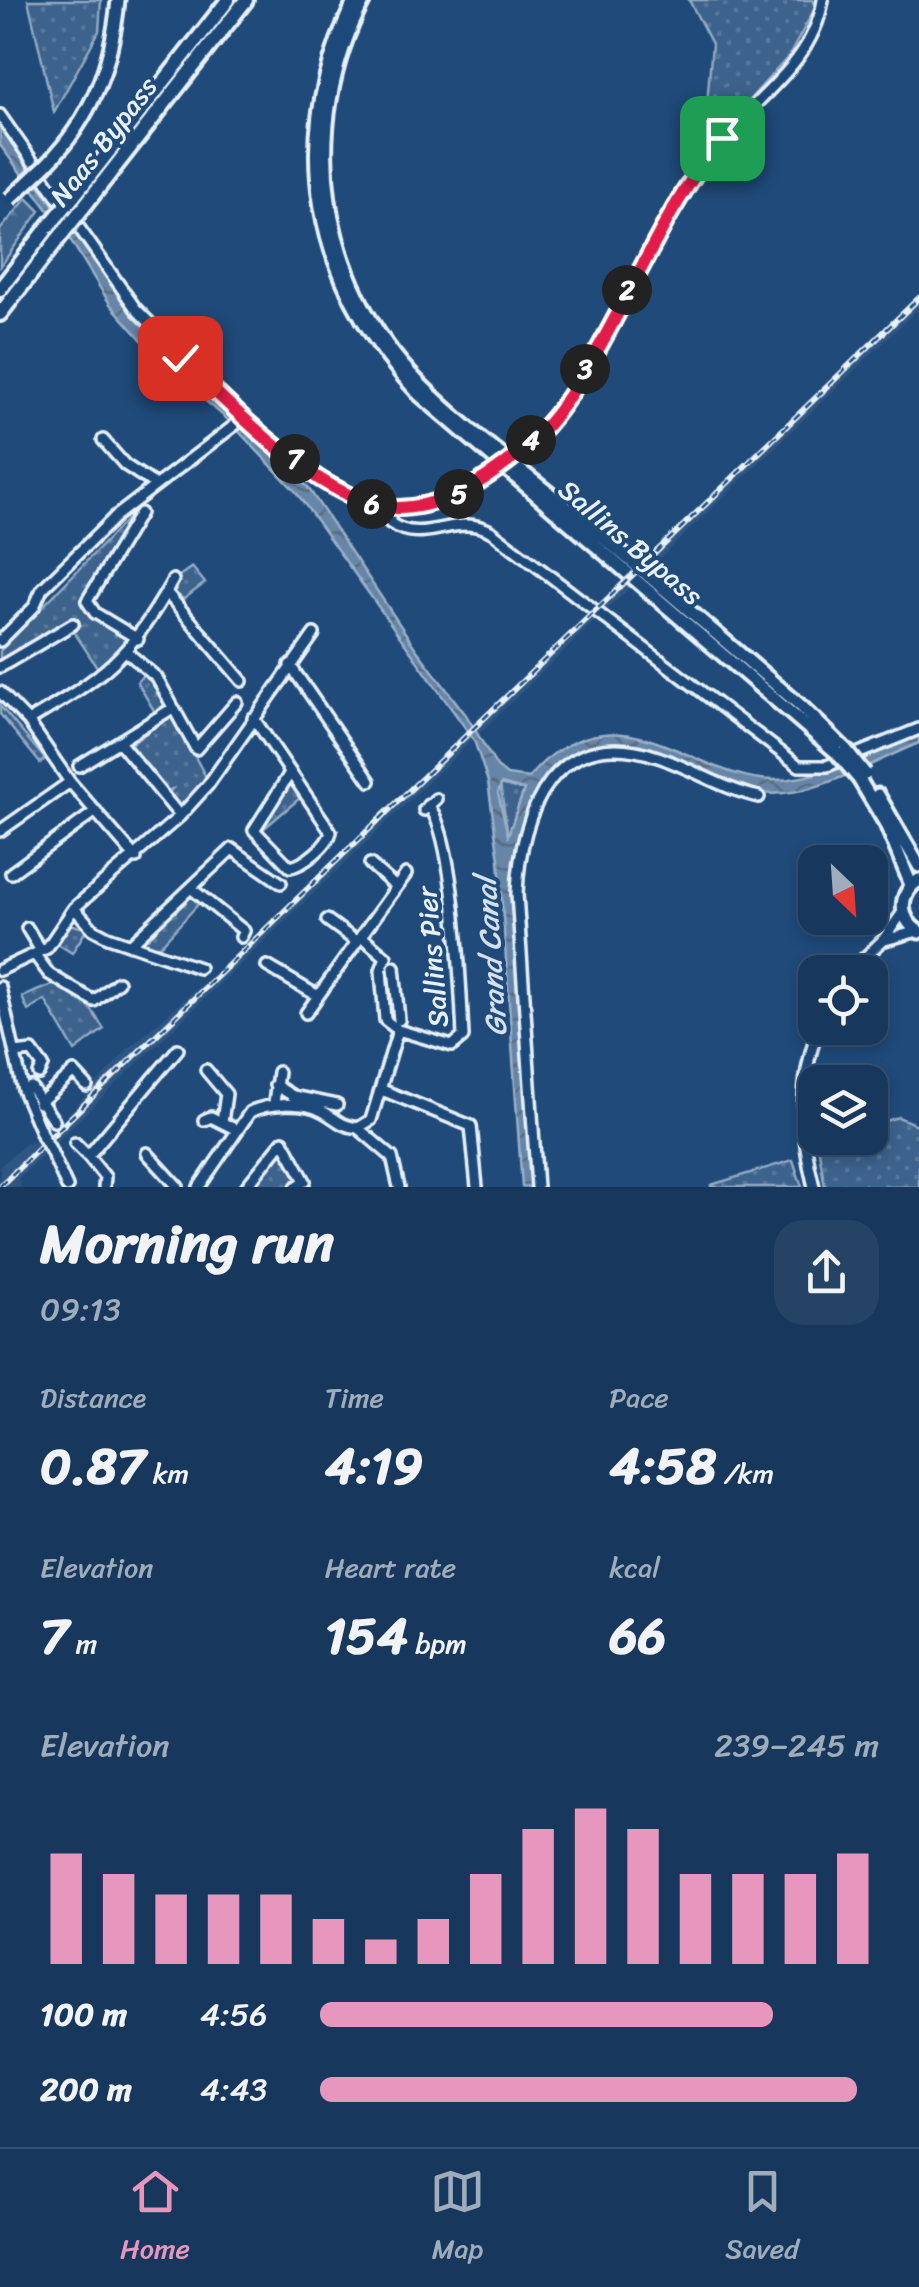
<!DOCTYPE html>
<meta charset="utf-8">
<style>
:root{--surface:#17385c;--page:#244365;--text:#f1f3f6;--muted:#9eacbb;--line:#365272;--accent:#e797bd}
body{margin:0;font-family:Sriracha,sans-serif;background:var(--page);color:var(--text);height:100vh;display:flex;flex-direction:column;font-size:38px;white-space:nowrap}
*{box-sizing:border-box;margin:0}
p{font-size:32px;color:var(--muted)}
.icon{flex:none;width:55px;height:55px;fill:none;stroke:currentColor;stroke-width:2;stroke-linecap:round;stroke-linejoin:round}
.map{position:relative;height:1187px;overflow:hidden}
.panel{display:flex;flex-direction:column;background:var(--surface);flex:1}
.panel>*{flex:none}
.needle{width:65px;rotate:155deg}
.tools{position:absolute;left:798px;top:845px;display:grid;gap:20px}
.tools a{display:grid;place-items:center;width:90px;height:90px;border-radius:20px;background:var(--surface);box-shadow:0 5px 15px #0003,0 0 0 2px var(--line);font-size:50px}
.pin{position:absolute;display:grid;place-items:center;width:85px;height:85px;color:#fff;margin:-42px;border-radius:20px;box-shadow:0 5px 15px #0006}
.km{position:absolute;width:50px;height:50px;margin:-25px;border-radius:50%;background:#222;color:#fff;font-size:28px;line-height:50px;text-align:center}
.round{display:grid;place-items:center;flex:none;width:105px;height:105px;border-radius:30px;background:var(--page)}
.head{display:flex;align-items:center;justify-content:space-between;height:170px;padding:0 40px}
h1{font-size:55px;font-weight:800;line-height:75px}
.metrics{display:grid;grid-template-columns:repeat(3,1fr);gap:15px;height:170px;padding:10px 40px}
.metrics div{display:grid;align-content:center}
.metrics b{font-size:50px;font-weight:800}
.metrics small{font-size:28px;font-weight:400}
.metrics p{font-size:28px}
.chart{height:280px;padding:20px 40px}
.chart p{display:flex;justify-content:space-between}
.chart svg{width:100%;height:180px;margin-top:10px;stroke:var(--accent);stroke-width:6}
ul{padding:0 40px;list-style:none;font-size:32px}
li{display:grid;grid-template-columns:160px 120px 1fr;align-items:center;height:75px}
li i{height:25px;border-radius:12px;background:var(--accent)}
.tabs{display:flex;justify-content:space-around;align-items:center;height:140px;border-top:2px solid var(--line);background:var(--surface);font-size:28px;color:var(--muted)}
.tabs a{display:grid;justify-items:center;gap:5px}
.tabs .active{color:var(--accent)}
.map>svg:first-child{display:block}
</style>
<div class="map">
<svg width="919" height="1187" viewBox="0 0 919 1187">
<defs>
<pattern id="grass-dots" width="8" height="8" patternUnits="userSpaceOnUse" patternTransform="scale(2.5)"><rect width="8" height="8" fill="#3c628c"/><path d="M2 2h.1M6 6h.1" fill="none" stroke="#58799d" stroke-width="1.8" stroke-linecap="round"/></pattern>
<pattern id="forest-firs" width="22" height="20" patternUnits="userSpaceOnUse" patternTransform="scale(2.5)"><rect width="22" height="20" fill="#3c628c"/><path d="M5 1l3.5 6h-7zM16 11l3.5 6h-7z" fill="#58799d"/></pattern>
<pattern id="water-waves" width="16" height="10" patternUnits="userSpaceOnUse" patternTransform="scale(2.5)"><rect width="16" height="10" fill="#6685a7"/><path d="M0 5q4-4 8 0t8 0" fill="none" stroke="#596d82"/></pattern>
</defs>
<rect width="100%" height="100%" fill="#1f4a7a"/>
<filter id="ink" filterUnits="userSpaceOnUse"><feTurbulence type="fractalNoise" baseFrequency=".01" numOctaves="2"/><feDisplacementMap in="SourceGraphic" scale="20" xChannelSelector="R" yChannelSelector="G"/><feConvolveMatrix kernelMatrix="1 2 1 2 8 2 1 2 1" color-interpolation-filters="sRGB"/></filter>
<g filter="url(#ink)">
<path fill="#2e5683" d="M919 295V308L18 1179 21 1187H0V1166L28 1142 38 1143 67 1116 130 1047 225 964Z"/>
<path fill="url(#grass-dots)" stroke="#92aac2" stroke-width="2.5" d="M28 0H101L99 31 54 112Z
M689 0H813L815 8 789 56 703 151 712 44Z
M130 516 84 607 131 641 101 673 74 632 81 625 73 618 0 663V651Z
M192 567 205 583 184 599 173 592 175 579Z
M147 671 167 704 156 714 137 682Z
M0 706 45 759 40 763 0 714Z
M168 717 174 718 207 779 181 810 166 796 172 789 163 792 138 756 135 758 126 748Z
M289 781 301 797 261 831 257 827Z
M500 784 524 790 508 836Z
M189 894 202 900 159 947 137 940Z
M70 924 87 929 72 953 58 944Z
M52 979 85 1000 104 1029 75 1051 45 1000 28 1011 22 997 54 984Z
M898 1117 919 1126V1187H825L818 1145 838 1138H870V1126Z
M283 1143 304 1181 293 1187H246Z
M793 1160 802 1187H711V1185Z"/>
<path fill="url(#forest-firs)" stroke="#92aac2" stroke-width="2.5" d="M27 198 40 211 0 267V230Z"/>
<path fill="url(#water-waves)" stroke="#9ab0c7" stroke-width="2.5" fill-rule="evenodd" d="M0 124 37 183 144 325 216 403 307 486 416 649 466 715 497 767 507 775 529 778C538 765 549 756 563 748 637 702 702 780 774 780 823 780 874 750 919 732V743C869 763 800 807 745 790 709 779 676 755 639 748 481 717 518 940 524 1027 528 1080 530 1134 534 1187H522L499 860 488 782 474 740 296 492 227 419 166 367 110 304 70 239 0 145ZM501 784 524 790 508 835 498 793Z"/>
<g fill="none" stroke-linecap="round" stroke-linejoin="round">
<g stroke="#e8f1f8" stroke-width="16">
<path id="minor" d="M0 115 136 309 244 418 320 478 374 505 403 509 455 496 496 469
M103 440 125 465 154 484
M512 456C609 377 638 241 716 145 754 99 813 64 823 0
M390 508V523C425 547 456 511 492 532L799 766H827L919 729
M166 592 242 681
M138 639 95 613 87 601 140 513
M0 641 34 607 42 589 116 516 244 418
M128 653 157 678 196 749 237 702
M290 665 370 781
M0 667 73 624
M0 692 28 721 70 782 136 858
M253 718 257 723 331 832C328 845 304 865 290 867L254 830 290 773
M28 721C106 675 128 659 173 580
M120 743 180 816
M79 766 173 708
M424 810 436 799
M0 831 70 782
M370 864 396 887
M11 873 96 811
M192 889 244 931 241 937
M74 908 93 929 108 937 199 968
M327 920 357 942
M27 928 41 951
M361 936 406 874
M885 940 918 931
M130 945 232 849 281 883
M35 955 49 974 94 1001 118 982
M267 966 318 996
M394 967 399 1020
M0 970 47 948 74 908 180 816 208 785 314 634
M850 972 883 940 903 912
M0 987 23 1090 43 1137
M306 1013 361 936 386 957 381 970 385 1020 398 1030
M15 1053 32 1051 43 1066 39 1074
M206 1070 226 1094 222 1122
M275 1085 293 1096 337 1105
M23 1090 31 1087 54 1121
M382 1090 471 1126 477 1187
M39 1103 74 1072 87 1086
M274 1103 278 1072
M204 1120 211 1117 237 1130
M358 1128 371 1120 398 1030 452 1046 463 1037C461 992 455 835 428 805
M358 1128 392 1157 399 1187
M75 1143 88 1156
M50 1149 67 1187
M147 1153 178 1187
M104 1187 105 1177 88 1156 178 1049
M199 1187 250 1112C267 1103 305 1101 322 1111 337 1119 340 1126 358 1128
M246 1187 283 1141 305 1181 296 1187
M537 1187 517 894C520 810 556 722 658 757 693 769 723 789 759 797
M814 1187C800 1133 798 1080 819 1028"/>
</g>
<g stroke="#e8f1f8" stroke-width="19">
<path id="major" d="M355 0C285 141 313 281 419 394L836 752
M364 0C297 126 319 282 420 384 470 434 528 475 582 520 656 581 728 644 801 706L846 750
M46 165C92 118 112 65 118 0
M859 779 886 824 911 885
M878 795 919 866
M919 880C898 894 898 918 919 932"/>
</g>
<g stroke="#e8f1f8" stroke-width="20">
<path id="highway" d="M73 197 228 0
M82 209 246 0
M0 289 49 226
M0 314 58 239"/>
</g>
<use href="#minor" stroke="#1f4a7a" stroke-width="9"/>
<use href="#major" stroke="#1f4a7a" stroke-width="11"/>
<use href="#highway" stroke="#1f4a7a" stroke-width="12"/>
<g stroke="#e8f1f8" stroke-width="6">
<path id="rail" d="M0 1186 919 298"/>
</g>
<use href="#rail" stroke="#1f4a7a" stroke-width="2.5" stroke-dasharray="8" stroke-linecap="butt"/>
<g stroke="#e8f1f8" stroke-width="16" stroke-linecap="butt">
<path id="minor-bridge" d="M496 469 512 456
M43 1137 50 1149"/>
</g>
<g stroke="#e8f1f8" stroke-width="19" stroke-linecap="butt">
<path id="major-bridge" d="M10 199 46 165
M846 750 865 774
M836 752 859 779"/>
</g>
<g stroke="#e8f1f8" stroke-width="20" stroke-linecap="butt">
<path id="highway-bridge" d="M49 226 73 197
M58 239 82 209"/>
</g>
<use href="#minor-bridge" stroke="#1f4a7a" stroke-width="9"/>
<use href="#major-bridge" stroke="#1f4a7a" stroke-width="11"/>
<use href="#highway-bridge" stroke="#1f4a7a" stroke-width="12"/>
</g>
</g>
<g fill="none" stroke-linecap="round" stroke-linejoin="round" filter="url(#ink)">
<g stroke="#fff" stroke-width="20">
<path id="route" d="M180 358C233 407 302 483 372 504 439 525 527 457 563 405 623 320 656 219 722 138"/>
</g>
<use href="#route" stroke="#e11d48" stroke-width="12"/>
</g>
<g text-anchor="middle" stroke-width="8" stroke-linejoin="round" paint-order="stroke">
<g font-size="28" fill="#e8f1f8" stroke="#1f4a7a">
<text transform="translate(103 141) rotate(-52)" y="10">Naas Bypass</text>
<text transform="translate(631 542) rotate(40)" y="10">Sallins Bypass</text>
<text transform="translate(432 957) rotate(-95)" y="10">Sallins Pier</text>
</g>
<g font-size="30" font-style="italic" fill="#d4e1ec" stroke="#1f4a7a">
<text transform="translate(491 957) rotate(-94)" y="10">Grand Canal</text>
</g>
</g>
</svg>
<div class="tools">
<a><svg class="needle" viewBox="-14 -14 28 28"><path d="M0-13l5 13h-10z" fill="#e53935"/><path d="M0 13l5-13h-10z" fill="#9eacbb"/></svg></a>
<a><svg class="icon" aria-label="locate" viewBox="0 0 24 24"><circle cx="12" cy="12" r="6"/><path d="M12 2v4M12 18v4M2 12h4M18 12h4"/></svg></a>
<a><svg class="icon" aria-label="layers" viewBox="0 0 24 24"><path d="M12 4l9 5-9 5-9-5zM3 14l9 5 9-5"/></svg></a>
</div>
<div class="pin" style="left:722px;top:138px;background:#1e9e55"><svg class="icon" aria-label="arrive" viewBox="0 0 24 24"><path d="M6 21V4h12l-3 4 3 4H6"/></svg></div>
<div class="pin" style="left:180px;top:358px;background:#d93025"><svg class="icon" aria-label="check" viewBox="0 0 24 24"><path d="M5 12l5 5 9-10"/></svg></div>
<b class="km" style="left:627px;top:290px">2</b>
<b class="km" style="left:585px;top:369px">3</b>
<b class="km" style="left:531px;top:440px">4</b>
<b class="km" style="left:459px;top:494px">5</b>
<b class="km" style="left:372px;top:504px">6</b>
<b class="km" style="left:295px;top:459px">7</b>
</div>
<section class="panel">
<div class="head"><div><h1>Morning run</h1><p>09:13</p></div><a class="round"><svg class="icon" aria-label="share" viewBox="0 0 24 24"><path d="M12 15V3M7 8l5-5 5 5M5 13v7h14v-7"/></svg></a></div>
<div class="metrics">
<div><p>Distance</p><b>0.87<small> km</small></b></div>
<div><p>Time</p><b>4:19</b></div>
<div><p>Pace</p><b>4:58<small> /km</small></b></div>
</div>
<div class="metrics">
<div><p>Elevation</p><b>7<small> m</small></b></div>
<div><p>Heart rate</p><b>154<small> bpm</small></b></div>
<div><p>kcal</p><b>66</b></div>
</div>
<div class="chart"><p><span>Elevation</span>239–245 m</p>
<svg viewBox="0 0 160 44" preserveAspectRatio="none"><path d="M5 44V17M15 44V22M25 44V27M35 44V27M45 44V27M55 44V33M65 44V38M75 44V33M85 44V22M95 44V11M105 44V6M115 44V11M125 44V22M135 44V22M145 44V22M155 44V17"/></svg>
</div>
<ul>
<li><b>100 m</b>4:56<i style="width:81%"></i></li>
<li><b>200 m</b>4:43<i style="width:96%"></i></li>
</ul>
</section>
<nav class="tabs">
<a class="active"><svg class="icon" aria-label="home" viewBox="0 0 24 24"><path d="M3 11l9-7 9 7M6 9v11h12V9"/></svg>Home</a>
<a><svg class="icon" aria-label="map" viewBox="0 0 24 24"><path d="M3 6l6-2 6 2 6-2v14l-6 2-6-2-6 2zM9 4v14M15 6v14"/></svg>Map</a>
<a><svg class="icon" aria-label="saved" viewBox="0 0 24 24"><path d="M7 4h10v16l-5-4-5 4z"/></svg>Saved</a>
</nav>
